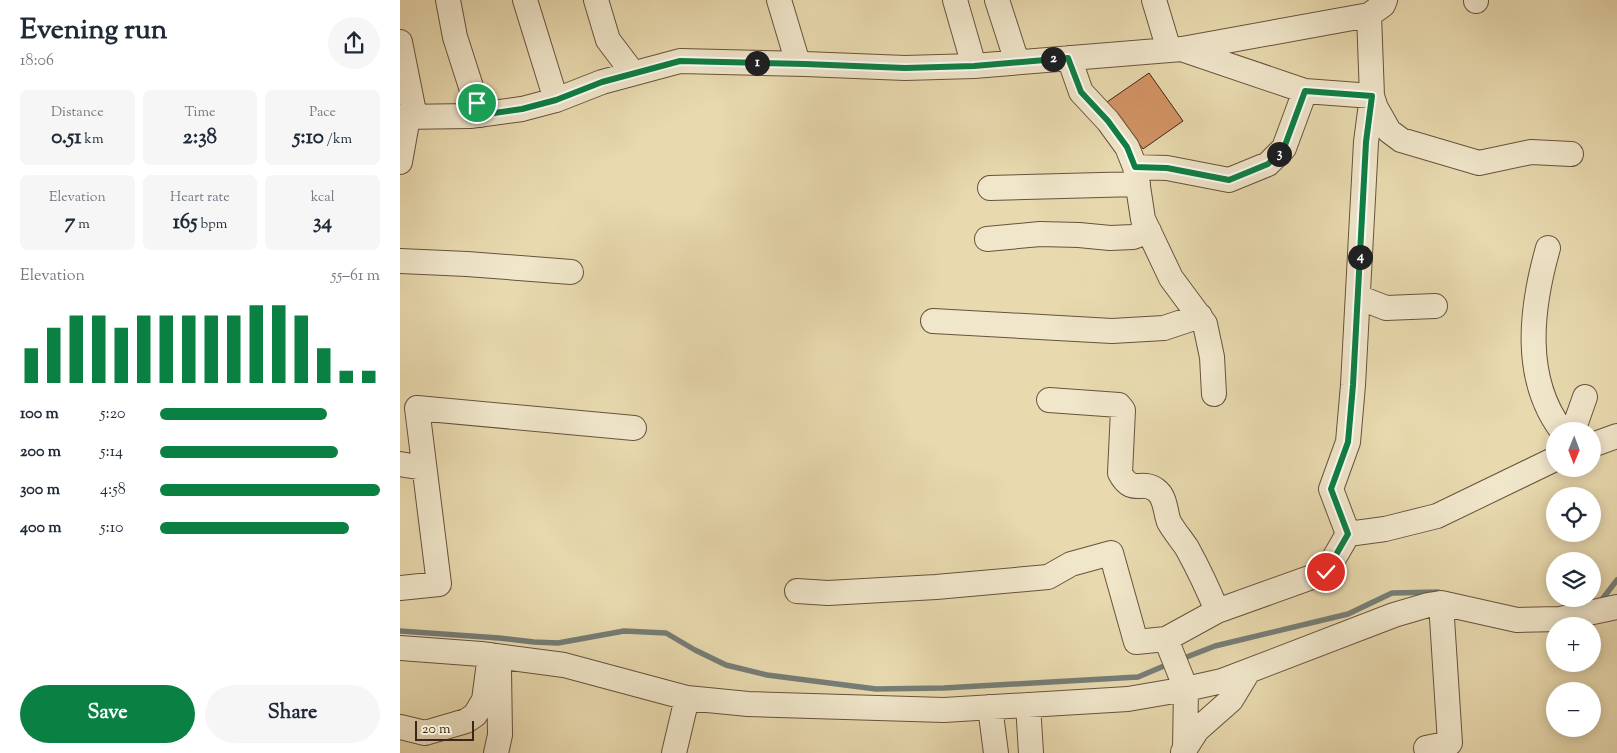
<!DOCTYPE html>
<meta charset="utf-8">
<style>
:root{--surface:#fff;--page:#f6f6f7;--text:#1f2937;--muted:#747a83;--accent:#0b8043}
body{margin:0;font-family:"Sorts Mill Goudy",serif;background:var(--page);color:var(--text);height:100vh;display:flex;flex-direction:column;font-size:19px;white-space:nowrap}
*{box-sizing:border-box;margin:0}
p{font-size:16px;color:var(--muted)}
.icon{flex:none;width:28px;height:28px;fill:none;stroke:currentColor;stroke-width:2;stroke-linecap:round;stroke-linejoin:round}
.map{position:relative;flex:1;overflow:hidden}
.sheet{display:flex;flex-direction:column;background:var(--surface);width:400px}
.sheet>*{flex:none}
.needle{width:32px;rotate:181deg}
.buttons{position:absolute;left:1146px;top:422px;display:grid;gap:10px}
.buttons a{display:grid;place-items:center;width:55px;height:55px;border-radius:50%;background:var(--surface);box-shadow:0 2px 12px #0003;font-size:25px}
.scale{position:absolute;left:15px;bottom:12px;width:59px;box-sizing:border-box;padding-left:5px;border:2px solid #3d2519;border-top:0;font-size:14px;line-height:18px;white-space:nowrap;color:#3d2519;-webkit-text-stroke:4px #f0e6ca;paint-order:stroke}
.pin{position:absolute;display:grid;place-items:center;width:42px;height:42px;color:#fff;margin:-21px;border:2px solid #fff;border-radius:50%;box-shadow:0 1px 5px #0007}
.km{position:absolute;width:25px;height:25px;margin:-12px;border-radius:50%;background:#222;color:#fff;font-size:14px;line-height:25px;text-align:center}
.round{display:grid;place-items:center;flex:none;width:52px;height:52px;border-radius:26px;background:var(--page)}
.overview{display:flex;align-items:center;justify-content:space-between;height:85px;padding:0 20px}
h1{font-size:28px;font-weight:700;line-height:38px}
.metrics{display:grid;grid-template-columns:repeat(3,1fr);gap:8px;height:85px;padding:5px 20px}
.metrics div{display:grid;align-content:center;border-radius:8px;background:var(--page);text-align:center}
.metrics b{font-size:21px;font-weight:700}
.metrics small{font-size:14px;font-weight:400}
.metrics p{font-size:14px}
.chart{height:140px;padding:10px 20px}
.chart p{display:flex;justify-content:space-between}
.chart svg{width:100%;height:90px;margin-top:5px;stroke:var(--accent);stroke-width:6}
.primary-button{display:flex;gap:10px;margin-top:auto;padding:10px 20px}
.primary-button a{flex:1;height:58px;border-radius:30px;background:var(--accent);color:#fff;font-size:20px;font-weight:700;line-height:58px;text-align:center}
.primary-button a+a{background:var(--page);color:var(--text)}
ul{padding:0 20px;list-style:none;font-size:16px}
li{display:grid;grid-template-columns:80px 60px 1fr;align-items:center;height:38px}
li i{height:12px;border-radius:6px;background:var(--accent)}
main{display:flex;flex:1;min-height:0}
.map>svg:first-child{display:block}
</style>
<main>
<section class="sheet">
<div class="overview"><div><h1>Evening run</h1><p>18:06</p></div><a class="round"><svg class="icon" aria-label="share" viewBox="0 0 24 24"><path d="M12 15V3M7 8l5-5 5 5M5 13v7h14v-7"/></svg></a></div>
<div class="metrics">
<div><p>Distance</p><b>0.51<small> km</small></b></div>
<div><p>Time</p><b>2:38</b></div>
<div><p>Pace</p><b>5:10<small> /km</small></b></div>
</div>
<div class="metrics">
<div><p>Elevation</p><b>7<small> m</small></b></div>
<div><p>Heart rate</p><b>165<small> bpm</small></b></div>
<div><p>kcal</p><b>34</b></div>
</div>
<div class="chart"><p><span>Elevation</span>55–61 m</p>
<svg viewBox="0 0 160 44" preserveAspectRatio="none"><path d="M5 44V27M15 44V17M25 44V11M35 44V11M45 44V17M55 44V11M65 44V11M75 44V11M85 44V11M95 44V11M105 44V6M115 44V6M125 44V11M135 44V27M145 44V38M155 44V38"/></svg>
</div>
<ul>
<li><b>100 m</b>5:20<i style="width:76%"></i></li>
<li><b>200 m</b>5:14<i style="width:81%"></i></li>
<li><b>300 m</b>4:58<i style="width:100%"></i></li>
<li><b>400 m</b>5:10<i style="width:86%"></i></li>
</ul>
<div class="primary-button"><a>Save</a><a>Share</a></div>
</section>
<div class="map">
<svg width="1217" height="753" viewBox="0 0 1217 753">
<rect width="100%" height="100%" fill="#e8d9ae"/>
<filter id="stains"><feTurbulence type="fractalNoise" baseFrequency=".004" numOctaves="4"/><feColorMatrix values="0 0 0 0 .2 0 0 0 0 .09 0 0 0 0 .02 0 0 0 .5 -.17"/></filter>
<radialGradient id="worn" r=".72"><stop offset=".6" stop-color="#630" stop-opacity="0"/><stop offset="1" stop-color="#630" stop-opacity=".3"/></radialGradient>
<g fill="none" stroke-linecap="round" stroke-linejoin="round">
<path stroke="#767d77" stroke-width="5.5" d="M1200 602 1217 580
M0 631 99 638 134 642 158 643 224 631 266 633 295 650 326 665 367 675 476 689 544 688 738 677 771 663
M779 660 815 646 948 614 992 593 1038 592"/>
</g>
<path fill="#d29364" stroke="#3d2519" d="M749 73 783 121 743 149 707 102Z"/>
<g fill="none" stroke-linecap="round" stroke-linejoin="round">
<g stroke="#68523e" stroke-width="26">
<path id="minor" d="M48 0 55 37 80 115
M125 0 156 100
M196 0 208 40 233 73
M379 0 397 60 405 64
M555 0 574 66
M597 0 617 62
M754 0 769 50
M1076 0V1
M969 15 972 96 966 142 953 385 948 442 931 489 948 534 985 529 1037 516 1155 459
M0 42 15 117
M784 50 905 91 972 96 976 108 989 131 1001 140 1079 163 1131 152 1171 154
M669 58 681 92 708 121 727 147 735 167 743 219 771 278 805 324 812 357 814 394
M0 117 70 116 122 109 156 100 202 82 280 61 405 64 505 68 574 66 782 49 969 15 983 5 985 0
M0 162 8 117
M735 167 767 168 829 180 868 164 884 148 905 91
M590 188 738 184
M587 239 640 234 679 235 710 238 733 237 749 231
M1148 248C1131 308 1122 378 1162 431
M0 261 67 264 171 272
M958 297 986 308 1035 306
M533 321 712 331 764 328 800 316
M649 400 719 405 723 410 720 473C732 496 742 479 756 490 766 497 765 512 769 522 774 531 781 539 787 548 798 568 808 589 817 611
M1173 431 1185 397
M1192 445 1217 436
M0 464 24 468
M0 588 39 584 17 408 234 428
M397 591 428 593 536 587 648 577 671 564 711 553 736 642 766 639 817 611 926 572 948 534
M766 639 786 689 785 748
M0 648 81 654 164 665 287 698 348 704 544 710 728 699 786 689 822 681 994 615 1028 605 1041 603 1117 620 1160 619 1217 607
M628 705 631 753
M590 707 596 753
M0 727 25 733 66 721 75 715 84 700 90 655
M1026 748 1050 743 1041 603
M783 752 797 730 831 700 848 672
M96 753 100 735 99 671
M274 753 287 698"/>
</g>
<use href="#minor" stroke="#f0e6ca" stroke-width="24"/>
</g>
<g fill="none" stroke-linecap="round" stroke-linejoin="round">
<g stroke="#fff" stroke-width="10">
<path id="route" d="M77 103 80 115 122 109 156 100 202 82 280 61 405 64 505 68 574 66 668 58 681 92 708 121 727 147 735 167 767 168 829 180 868 164 884 148 905 91 972 96 966 142 953 385 948 442 931 489 948 534 926 572"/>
</g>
<use href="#route" stroke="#0b8043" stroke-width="6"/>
</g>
<rect width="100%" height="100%" filter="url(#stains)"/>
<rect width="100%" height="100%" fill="url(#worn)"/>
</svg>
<div class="buttons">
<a><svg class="needle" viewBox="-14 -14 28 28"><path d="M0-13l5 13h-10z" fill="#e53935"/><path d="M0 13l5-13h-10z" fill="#747a83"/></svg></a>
<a><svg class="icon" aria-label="locate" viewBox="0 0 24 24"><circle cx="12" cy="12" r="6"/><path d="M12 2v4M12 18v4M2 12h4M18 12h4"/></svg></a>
<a><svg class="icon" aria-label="layers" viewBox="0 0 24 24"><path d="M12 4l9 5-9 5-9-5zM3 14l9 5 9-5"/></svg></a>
<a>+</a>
<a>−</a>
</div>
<div class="scale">20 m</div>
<div class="pin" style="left:77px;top:103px;background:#1e9e55"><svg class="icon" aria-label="arrive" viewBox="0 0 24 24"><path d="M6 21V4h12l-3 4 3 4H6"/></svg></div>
<div class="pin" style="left:926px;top:572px;background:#d93025"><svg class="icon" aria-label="check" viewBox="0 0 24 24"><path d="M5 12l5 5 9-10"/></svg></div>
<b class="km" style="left:357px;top:63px">1</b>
<b class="km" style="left:653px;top:59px">2</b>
<b class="km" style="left:879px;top:154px">3</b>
<b class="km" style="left:960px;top:257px">4</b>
</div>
</main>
